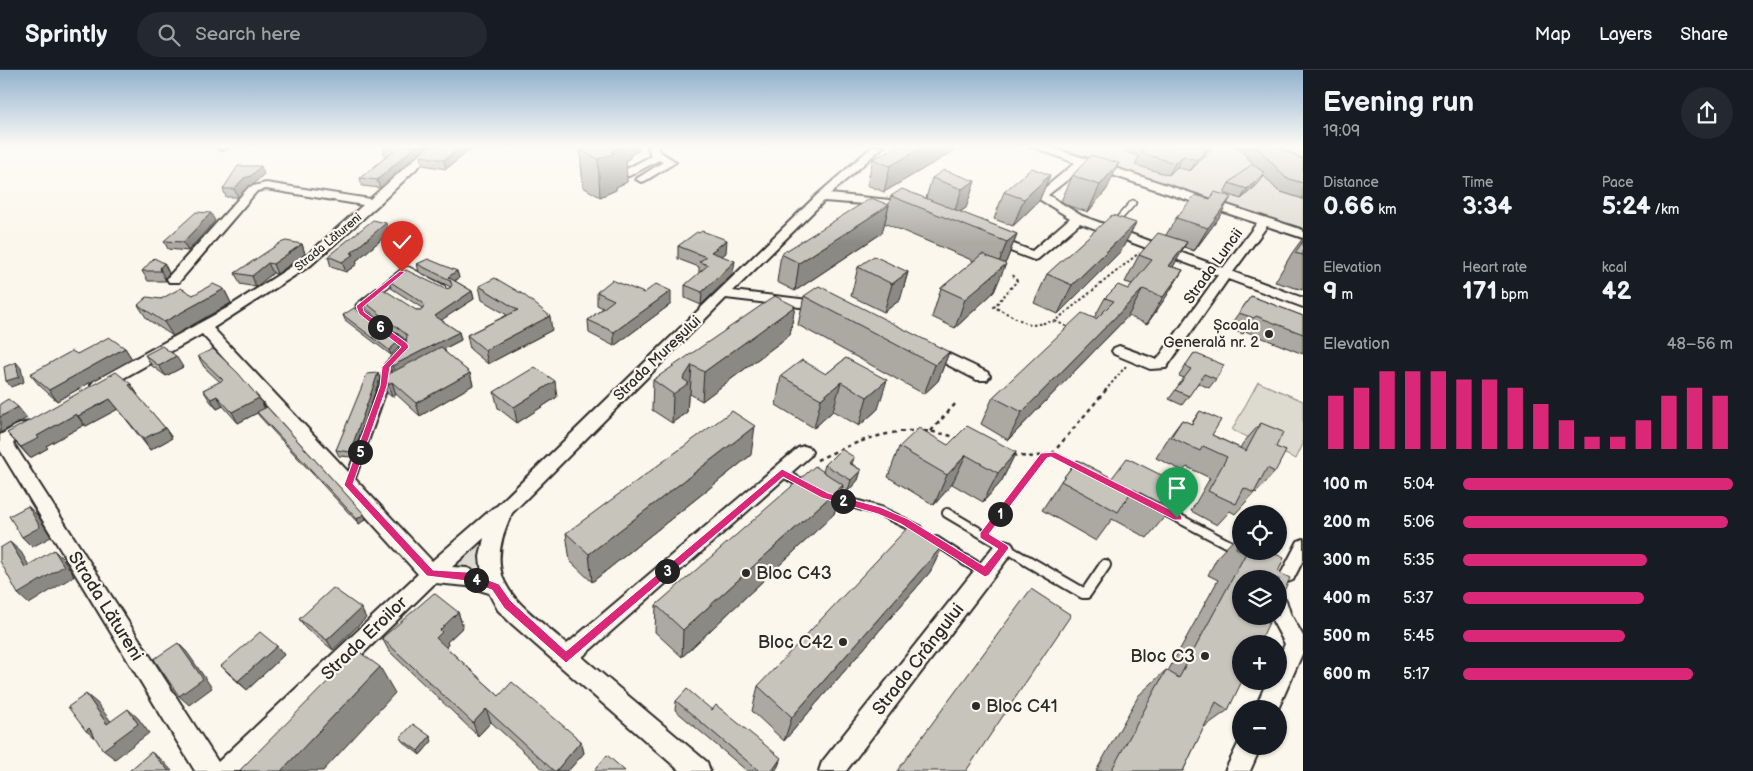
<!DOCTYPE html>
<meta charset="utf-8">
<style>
:root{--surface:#171b24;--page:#242831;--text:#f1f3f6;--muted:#9ea1a6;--line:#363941;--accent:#db2777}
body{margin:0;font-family:"Balsamiq Sans",sans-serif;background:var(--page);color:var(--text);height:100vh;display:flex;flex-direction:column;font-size:19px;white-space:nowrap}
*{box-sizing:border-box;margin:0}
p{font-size:16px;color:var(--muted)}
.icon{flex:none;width:28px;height:28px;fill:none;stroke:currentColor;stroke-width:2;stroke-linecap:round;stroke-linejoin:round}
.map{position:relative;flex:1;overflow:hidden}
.drawer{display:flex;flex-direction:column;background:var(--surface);width:450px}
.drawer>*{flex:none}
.controls{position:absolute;left:1232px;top:435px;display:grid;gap:10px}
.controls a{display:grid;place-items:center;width:55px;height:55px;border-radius:50%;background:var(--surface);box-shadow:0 1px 4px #0004;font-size:25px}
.pin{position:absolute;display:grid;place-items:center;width:42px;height:42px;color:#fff;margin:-51px -21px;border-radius:50% 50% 50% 0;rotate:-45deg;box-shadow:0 0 5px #0007}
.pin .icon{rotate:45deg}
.km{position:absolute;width:25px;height:25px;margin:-12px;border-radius:50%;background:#222;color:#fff;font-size:14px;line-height:25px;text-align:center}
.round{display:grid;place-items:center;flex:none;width:52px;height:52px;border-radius:26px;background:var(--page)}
.headline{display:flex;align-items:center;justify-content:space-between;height:85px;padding:0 20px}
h1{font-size:28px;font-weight:700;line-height:38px}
.stats{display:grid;grid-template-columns:repeat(3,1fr);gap:8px;height:85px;padding:5px 20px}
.stats div{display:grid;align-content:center}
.stats b{font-size:25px;font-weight:700}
.stats small{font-size:14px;font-weight:400}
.stats p{font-size:14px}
.chart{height:140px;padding:10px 20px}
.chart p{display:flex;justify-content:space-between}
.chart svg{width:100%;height:90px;margin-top:5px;stroke:var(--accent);stroke-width:6}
ul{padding:0 20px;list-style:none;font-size:16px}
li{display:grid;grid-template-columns:80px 60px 1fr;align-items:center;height:38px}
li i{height:12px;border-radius:6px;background:var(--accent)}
header{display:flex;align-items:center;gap:30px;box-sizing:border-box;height:70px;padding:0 25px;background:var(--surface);border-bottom:1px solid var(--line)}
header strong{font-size:24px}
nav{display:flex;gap:28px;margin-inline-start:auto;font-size:18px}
.search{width:350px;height:45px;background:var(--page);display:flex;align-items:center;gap:12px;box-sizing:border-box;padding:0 18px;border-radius:28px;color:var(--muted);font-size:19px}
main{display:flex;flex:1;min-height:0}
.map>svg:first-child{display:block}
</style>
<header>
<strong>Sprintly</strong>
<div class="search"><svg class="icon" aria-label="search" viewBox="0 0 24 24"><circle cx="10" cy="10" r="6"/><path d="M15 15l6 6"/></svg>Search here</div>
<nav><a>Map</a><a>Layers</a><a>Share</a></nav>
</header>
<main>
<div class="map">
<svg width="1303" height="701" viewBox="0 0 1303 701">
<rect width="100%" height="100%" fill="#fbf7ec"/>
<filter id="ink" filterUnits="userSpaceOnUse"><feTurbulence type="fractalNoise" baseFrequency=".02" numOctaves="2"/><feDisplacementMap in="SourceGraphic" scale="10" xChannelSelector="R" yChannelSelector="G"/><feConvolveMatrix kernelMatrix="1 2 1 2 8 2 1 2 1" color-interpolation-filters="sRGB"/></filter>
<g filter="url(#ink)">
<path fill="#dddad0" stroke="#84827e" d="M1060 76H1303V164L1084 91 1069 78Z
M1258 312 1303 331V374L1296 389 1232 360Z
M483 468C481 483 483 494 488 508L445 500Z"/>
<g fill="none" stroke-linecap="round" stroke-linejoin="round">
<g stroke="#2b2b2b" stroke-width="8">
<path id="service-far3" d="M1113 155 1133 133"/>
</g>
<g stroke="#2b2b2b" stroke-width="9">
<path id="service-far2" d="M383 316 388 295 404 280 405 275 361 242 359 236 404 201 408 200 442 218
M381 321 383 316 386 315"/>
</g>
<g stroke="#2b2b2b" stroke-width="12">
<path id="service-far1" d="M782 402 806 416
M349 413 382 320
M830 427 880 441 917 459
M1161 439 1241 481
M947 443 1028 491
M936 471 967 491"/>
</g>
<g stroke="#2b2b2b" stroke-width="14">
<path id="service" d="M965 490 985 502
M1026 490 1083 523H1086L1105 495"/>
</g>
<g stroke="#2b2b2b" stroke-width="4">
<path id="pedestrian" d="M1303 469V490L1293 510 1288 512 1283 510 1280 505 1283 500 1298 471Z"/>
</g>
<g stroke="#2b2b2b" stroke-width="4">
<path id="minor" d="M219 76H230L223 80 219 79Z
M429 76H440L378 135 311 195 213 258 432 491 493 438 497 436 817 125 873 76H884L830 124 890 130 916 136 918 138 912 141 890 136 824 131 733 221 825 232 830 233 832 236 830 239 825 240 726 228 512 443C478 514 519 532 567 574L798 378 804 376 810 378 812 382 810 386 582 587 707 692 710 701H680L512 554 498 540 489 523 467 516 435 513 243 701H195L0 380V365C10 360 22 349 34 353L36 357 34 361 13 373 218 692 418 504 202 264 104 319 99 320 94 319 91 315 94 311 227 238 303 189 363 135 266 119 257 121 179 212H169L167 209 169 206 249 117 266 113 370 129ZM484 468 480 487 482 504 467 498 452 497Z
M648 76H658L659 81 676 92 645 111 641 112 636 109 663 92 659 90 629 106H621L620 104 621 102 651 86Z
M1030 76H1044L1088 89 1303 160V168L1267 156 1233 202 1303 228V237L1228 209 1166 298 1150 299 1114 284 1112 281 1114 278 1119 276 1157 290 1218 205 1080 153 1038 189 1034 190 989 173 987 170 989 167 993 166 1032 181 1070 148 1039 129 1036 125 1075 93ZM1085 96 1257 153 1223 198 1082 146 1048 125Z
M928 274 987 302 990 306 987 310H977L923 282 921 279 923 276Z
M1004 470 1011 472 1014 478 1011 484 846 701H819L822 692 997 472Z
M1279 527 1286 530 1290 543 1303 566V582L1278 639H1255L1267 611H1279V587L1285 574 1270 546H1279Z
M1241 668V676H1261L1250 701H1225Z"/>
</g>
<path stroke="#2b2b2b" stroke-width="2" stroke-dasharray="2.5 2.5" stroke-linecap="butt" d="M1013 205 1017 211 994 237 1032 256
M1055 251 1070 258
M1033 255 1055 251 1139 183
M1105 321 1126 296"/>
<path stroke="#2b2b2b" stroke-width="2.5" stroke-dasharray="4 4" stroke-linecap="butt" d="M931 361 957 332
M1052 384 1106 320
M1013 385 1029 387 1052 384 1076 396
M817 390C861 369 908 350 957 368
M990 456 1044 385"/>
<use href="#service-far3" stroke="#fbf7ec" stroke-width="5"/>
<use href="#service-far2" stroke="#fbf7ec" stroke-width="6"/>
<use href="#service-far1" stroke="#fbf7ec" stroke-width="8"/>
<use href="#service" stroke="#fbf7ec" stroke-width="10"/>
<use href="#pedestrian" fill="#fbf7ec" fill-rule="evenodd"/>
<use href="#minor" fill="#fbf7ec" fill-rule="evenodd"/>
</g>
<path fill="#aba9a2" stroke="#2b2b2b" d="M385 76H427L380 118 362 116 360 108 387 86H385L383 78Z
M431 76H475L446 99 423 95 421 86Z
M589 76H638V81L630 85V88L626 90 627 112 616 117V120L600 127 583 117 580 80Z
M898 76H954L952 82 884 122 867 115 873 89Z
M1128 76H1212L1208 83 1190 101 1177 97 1169 105 1135 95 1139 86 1125 82Z
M1237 76H1275L1303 89V129L1278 121 1264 106 1259 113 1241 129 1224 123 1229 113 1256 97Z
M1091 85 1107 119 1088 142 1069 136 1061 131 1073 105Z
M264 104 254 114 248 116 238 127H226L223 119Z
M1050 105 1039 131 1013 156 994 149 1004 122Z
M932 108 975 111 966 138 960 142 1017 164 1006 192 1004 193 994 222 955 258 932 247 941 218 974 191 884 153 891 126 926 128Z
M1231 127 1218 149 1194 181 1184 177 1172 197 1183 200 1166 227 1147 254 1128 246 1008 370 981 354 993 327 1094 248 1105 228 1128 219 1132 214 1125 212 1139 185 1166 165 1176 148 1210 129Z
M889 135 882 163 795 221 777 212 781 184Z
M215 151 188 181 168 179 164 171Z
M389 163 356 191 357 194 346 202 331 197 328 186Z
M1303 168V220L1275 212 1292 183Z
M302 174 305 184 277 204 273 203 256 217 240 214 235 203Z
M678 176 726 183 721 186 733 204 701 235 685 228V215L699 204V197L678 189Z
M1121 181 1058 244 1034 233 1047 204Z
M164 193 169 203 165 208 166 211H148L142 201Z
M417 194 457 201 459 208 455 211 472 221 474 229 441 250 459 262 461 270 444 279 446 283 470 303 473 315 420 346 396 324 392 327 387 323 383 310 392 302 389 294 397 286V284L406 274 407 271 365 238 362 230 416 240H422V238L391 218 389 211 445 219 450 218 451 217 419 202Z
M858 197 908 202 900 230 884 242 851 226Z
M479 216 552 260 488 294 470 279 467 265 507 245 482 230Z
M224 219 231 233 173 266 147 249 138 235 161 229 193 225Z
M597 222 644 223 671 234 614 276 589 263 588 250 603 238 597 235Z
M804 226 949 282 938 311 924 324 798 255Z
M1251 226 1303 246V284L1245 261 1243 264 1228 258Z
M795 236 790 265 702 331 690 324 688 328 687 342 672 353 652 340 653 310Z
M343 245 398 272 399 277 391 285 345 250Z
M125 278 132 289 57 331 39 315 30 304 77 284Z
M1194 283 1216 309 1209 318 1198 313 1182 335 1169 329 1184 308 1179 306Z
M145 285 183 297 166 306 152 296Z
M198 286 259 328 265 338 366 449 359 454 260 347 257 343 238 353 223 336 217 339 210 331 203 320 220 312 204 297Z
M846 288 878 339 859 356 833 341 814 358 776 335 781 306 826 304Z
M378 303 380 309 378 314 352 387 339 386 336 380Z
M131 314 138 325H137L165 358 172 368 150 380 118 339 86 356 84 355 46 376 48 378 30 388 7 363Z
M494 322 557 327 517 353 498 338Z
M1200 341 1212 365 1240 378 1243 373 1261 353 1276 377 1275 402 1256 423 1255 422 1235 444 1230 441 1217 455 1191 441 1210 408 1187 397 1183 401 1156 388 1167 370 1182 350 1191 354Z
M948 375 1016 382 1001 412 983 432 952 414 934 435 888 407 899 377Z
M751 385 592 512 570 491 566 463Z
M854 387 852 394 861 400 858 410 848 421 842 417 834 444 682 587 655 562 656 535 823 402 825 395Z
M1077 390 1171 439 1147 468 1112 449 1096 471 1042 440 1061 411Z
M1241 462V481H1269L1278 502 1228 640 1203 658 1183 701H1096L1139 625 1166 600 1168 601 1218 510 1208 505 1218 486Z
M944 474 930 502 784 671 752 641 758 616Z
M458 542 463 557 447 572 448 575 446 577 499 626 581 671 584 683 568 701H545L491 652 478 666 389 581 382 568Z
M366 548 333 580 306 558 299 549Z
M277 576 284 585 247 620 230 605 221 596Z
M676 631 712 640 781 688 778 696 775 701H747L675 640Z
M400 668 432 671 420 685 403 672Z"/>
<path fill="#8b8984" stroke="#2b2b2b" d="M416 76H427L380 118 377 110Z
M462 76H475L446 99 444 90Z
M617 76H638V81L630 85V88L626 90 627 112 616 117V120L600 127 598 89 611 81Z
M925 76H954L952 82 884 122 890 96Z
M1210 76H1212L1208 83 1190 101 1197 90Z
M1183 86 1177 97 1169 105 1175 93Z
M1119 93 1107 119 1088 142 1100 115Z
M261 96 264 104 254 114 248 116 238 127 234 119 244 108Z
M1265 103 1259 113 1241 129 1247 119Z
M1050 105 1039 131 1013 156 1024 129Z
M975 111 966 138 953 146 962 119Z
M1231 127 1218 149 1194 181 1208 158Z
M889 135 882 163 795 221 799 193Z
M211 143 215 151 188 181 183 172Z
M386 153 389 163 356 191 357 194 346 202 342 192 351 183Z
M1136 153 1121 181 1058 244 1072 215Z
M1017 164 1006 192 996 200 1007 172Z
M727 170 726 183 710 195 711 182Z
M1187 172 1172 199 1169 196Z
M302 174 305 184 277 204 273 194Z
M735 191 733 204 701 235 702 222Z
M164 193 169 203 165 208 166 211 161 201 160 198Z
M268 193 273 203 256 217 252 206Z
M1006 194 994 222 955 258 965 229Z
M1183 200 1166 227 1147 254 1163 227Z
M457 201 459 208 451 213 448 207Z
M908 202 900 230 884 242 892 214Z
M224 219 231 233 173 266 164 252Z
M1143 219 1128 246 1008 370 1022 342Z
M472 221 474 229 437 253 435 246Z
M671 221V234L614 276V262Z
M795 236 790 265 702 331 704 302Z
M550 246 552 260 488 294 485 280Z
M459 262 461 270 395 304 392 296Z
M398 272 399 277 391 285 389 280Z
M125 278 132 289 57 331 49 320Z
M949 282 938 311 924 324 935 295Z
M176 286 183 297 166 306 159 296Z
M16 292 21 298 24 312 11 317 6 311Z
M692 295 690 324 688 328 687 342 672 353 673 324Z
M378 303 380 309 378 314 352 387 350 382Z
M470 303 473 315 420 346 416 333Z
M887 310 878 339 859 356 867 327Z
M555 311 557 327 517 353 514 337Z
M392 312 396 324 392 327 388 314Z
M841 312 833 341 814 358 821 329Z
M131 314 138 325 136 326 129 315Z
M217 326 223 336 217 339 211 329Z
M259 328 265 339 238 353 232 342Z
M110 329 118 339 86 356 78 346Z
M18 337 27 348 0 363V347Z
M76 344 84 355 46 376 48 378 30 388 21 377 37 366Z
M755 356 751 385 592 512 589 484Z
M165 358 172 368 150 380 143 369Z
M1016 382 1001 412 983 432 998 403Z
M966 385 952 414 934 435 947 405Z
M854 387 851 397 849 393Z
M861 400 858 410 848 421 851 410Z
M843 415 834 444 682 587 683 560Z
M28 436 38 446 51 467 32 477 22 467Z
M364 444 366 449 359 454 357 449Z
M10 472 21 482 36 507 25 497Z
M944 474 930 502 784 671 792 647Z
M54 480 64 490 74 506 29 534 18 524Z
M361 538 366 548 333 580 327 570Z
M458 542 463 557 447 572 448 575 441 582 436 568 440 560Z
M178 573 187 582 212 618 189 635 179 626Z
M277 576 284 585 247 620 238 611Z
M380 597 395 623 323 701H281Z
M86 624 97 633 119 662 107 654Z
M128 639 138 648 149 663 115 689 103 680Z
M486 639 491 652 478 666 473 653Z
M89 658 97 669 86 661Z
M430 666 432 671 420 685 418 681Z
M581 671 584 683 568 701H556Z
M151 682 162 690 172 701H169Z
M781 688 778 696 775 701H772Z"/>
<path fill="#c7c4bc" stroke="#2b2b2b" d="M385 76H416L377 110 360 108 395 80 383 78Z
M431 76H462L444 90 421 86Z
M589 76H625L611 81 615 83 598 89 580 80Z
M898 76H925L890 96 873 89Z
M1148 76H1210L1197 90 1183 86 1175 93 1141 83Z
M1256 76H1275L1303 89V113L1286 108Z
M1091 85 1119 93 1100 115 1081 109 1073 105Z
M1252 94 1265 103 1247 119 1229 113Z
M238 96H261L251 106 244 108 234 119H223Z
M1032 98 1050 105 1024 129 1004 122Z
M944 100 975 111 962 119 932 108Z
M902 119 1017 164 1007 172 891 126Z
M1215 122 1231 127 1208 158 1176 148 1195 125 1210 129Z
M871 128 889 135 799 193 781 184Z
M196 142 211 143 183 172 164 171Z
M1112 145 1136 153 1072 215 1047 204Z
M373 150 386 153 351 183 354 184 342 192 328 186Z
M702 161 727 170 711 182 735 191 702 222 685 215 708 195 699 192 706 187 678 176 697 162 699 163Z
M1158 163 1187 172 1169 196 1183 200 1163 227 1143 219 1022 342 993 327 1082 243 1096 249 1114 231 1105 228 1118 215 1128 219 1152 190 1139 185Z
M286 171 302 174 273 194 268 193 252 206 235 203 280 173Z
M1303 171V185L1295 183Z
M982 184 1006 194 965 229 941 218Z
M874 186 908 202 892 214 858 197Z
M154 188 164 193 160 198 161 201H142Z
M428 189 457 201 448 207 472 221 435 246 459 262 392 296 389 294 390 290 399 285 397 284 406 274 407 265 362 230 383 219 416 240H422L424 235 422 232 389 211 406 200 445 219 450 218 452 215 450 210 417 194Z
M495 208 524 225 550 246 485 280 467 265 518 240 479 216Z
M612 210 644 223 656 214 671 221 614 262 588 250 614 230 597 222Z
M213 214 224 219 164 252 138 235 147 227 161 229 181 218 193 225Z
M819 216 949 282 935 295 804 226Z
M775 226 795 236 704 302 692 295 683 309 689 313 673 324 653 310Z
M1251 226 1303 246V264L1256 246 1254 248 1239 243Z
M354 238 398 272 389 280 343 245Z
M109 267 125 278 49 320 30 304 72 281 77 284Z
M162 276 176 286 159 296 145 285Z
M441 277 446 281H444L470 303 416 333 392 312 388 314 383 310V307Z
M213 279 238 303 259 328 232 342 217 326 211 329 203 320 223 310 198 286Z
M1194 283 1224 295 1216 309 1204 304 1189 326 1175 320 1191 299 1185 296Z
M846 288 887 310 867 327 841 312 821 329 781 306 802 290 826 304Z
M16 292 19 307 6 311 4 297Z
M535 297 555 311 514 337 494 322Z
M116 302 131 314 129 315 165 358 143 369 110 329 78 346 76 344 37 366 39 368 21 377 7 363Z
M378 303 376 309 350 382 336 380 367 304Z
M8 329 18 337 0 347V334Z
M267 337 364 444 357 449 257 342Z
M732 341 755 356 589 484 566 463Z
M1200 341 1221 350 1212 365 1246 381 1261 353 1283 362 1276 377 1286 381 1275 402 1267 398 1254 423 1244 418 1236 434 1208 421 1227 387 1203 376 1200 381 1171 367 1182 350 1192 354Z
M967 356 1016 382 998 403 966 385 947 405 899 377 919 358 948 375Z
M841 379 854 387 849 393 861 400 851 410 825 395Z
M1127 388 1185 417 1171 439 1133 419 1118 442 1061 411 1077 390 1112 408Z
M815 396 843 415 683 560 656 535Z
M28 436 40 457 22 467 9 446Z
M912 453 944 474 792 647 758 616Z
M1241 466V480L1236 478Z
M10 472 25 497 54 480 64 496 18 524 0 491V478Z
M1243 481H1269L1284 488 1278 502 1290 508 1279 532V509H1241V546H1272L1259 574H1241L1242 611 1228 640 1216 632 1183 701H1111L1166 600 1179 608 1246 483Z
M333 518 361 538 327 570 299 549Z
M1031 519 1071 545 966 701H897Z
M434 523 458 542 440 560 442 562 436 568 499 626 512 612 581 671 556 701H554L486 639 473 653 382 568Z
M260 562 277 576 238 611 221 596Z
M178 573 203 609 179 626 154 589Z
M358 581 380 597 281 701H239Z
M687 619 712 640 716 635 781 688 772 701H759L676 631Z
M86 624 107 654 128 639 138 654 103 680 89 658 86 661 68 637Z
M413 654 430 666 418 681 400 668Z
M151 682 169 701H129Z
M607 685 625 701H594Z"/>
</g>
<linearGradient id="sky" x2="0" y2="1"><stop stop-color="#92b2ce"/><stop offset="0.44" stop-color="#fdfbf6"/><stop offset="1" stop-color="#fdfbf6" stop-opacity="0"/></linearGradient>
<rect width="1303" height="174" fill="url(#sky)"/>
<path fill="#db2777" stroke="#fff" d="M400 201 405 202 363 237 364 242 407 273 409 277 390 297 387 316 353 414 433 500 467 502 499 514 511 531 566 581 782 399 828 423 880 437 908 449 984 496 998 479 980 468V463L1041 383 1055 382 1181 445 1182 448 1181 450H1174L1051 387 1047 388 989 464 1007 475 1009 478 989 505 985 507 901 454 878 444 822 428 783 407 566 593 504 538 492 520 467 511 427 506 344 415 380 316 382 297 401 277 359 244 356 236Z"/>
<g fill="#2b2b2b" stroke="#fbf7ec" stroke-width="2">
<circle cx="1269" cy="264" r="5"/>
<circle cx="746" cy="503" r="5"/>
<circle cx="843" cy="572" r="5"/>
<circle cx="1205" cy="586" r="5"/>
<circle cx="976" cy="636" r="5"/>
</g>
<g text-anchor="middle" stroke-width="4.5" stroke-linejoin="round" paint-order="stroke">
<g font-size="12" fill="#2b2b2b" stroke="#fbf7ec">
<text transform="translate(328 172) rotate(-40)" y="4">Strada Lătureni</text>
</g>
<g font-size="15" fill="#2b2b2b" stroke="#fbf7ec">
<text transform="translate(1213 196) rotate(-54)" y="5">Strada Luncii</text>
<text transform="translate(657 288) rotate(-44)" y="5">Strada Mureșului</text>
</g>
<g font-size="15" fill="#2b2b2b" stroke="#fbf7ec" text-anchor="end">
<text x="1259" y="260">Școala<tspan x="1259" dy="17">Generală nr. 2</tspan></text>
</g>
<g font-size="18" fill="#2b2b2b" stroke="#fbf7ec" text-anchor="start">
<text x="756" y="509">Bloc C43</text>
<text x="833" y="578" text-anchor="end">Bloc C42</text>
<text x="1195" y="592" text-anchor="end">Bloc C3</text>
<text x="986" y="642">Bloc C41</text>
</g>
<g font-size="18" fill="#2b2b2b" stroke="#fbf7ec">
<text transform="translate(106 536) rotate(58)" y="6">Strada Lătureni</text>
<text transform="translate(364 568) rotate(-44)" y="6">Strada Eroilor</text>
<text transform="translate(918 589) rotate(-52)" y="6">Strada Crângului</text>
</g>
</g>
</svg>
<div class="controls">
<a><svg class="icon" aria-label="locate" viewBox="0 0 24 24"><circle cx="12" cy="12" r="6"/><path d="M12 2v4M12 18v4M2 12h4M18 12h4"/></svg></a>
<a><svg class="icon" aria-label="layers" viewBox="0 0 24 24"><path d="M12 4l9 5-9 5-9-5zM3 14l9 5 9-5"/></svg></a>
<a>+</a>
<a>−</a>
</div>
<div class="pin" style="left:1177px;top:448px;background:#1e9e55"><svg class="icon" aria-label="arrive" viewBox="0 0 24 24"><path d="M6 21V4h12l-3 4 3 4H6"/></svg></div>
<div class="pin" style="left:402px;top:202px;background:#d93025"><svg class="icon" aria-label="check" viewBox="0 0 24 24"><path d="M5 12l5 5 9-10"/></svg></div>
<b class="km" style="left:1000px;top:444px">1</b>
<b class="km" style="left:843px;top:431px">2</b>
<b class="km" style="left:667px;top:501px">3</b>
<b class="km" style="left:476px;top:510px">4</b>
<b class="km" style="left:360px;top:382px">5</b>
<b class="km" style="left:380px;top:257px">6</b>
</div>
<section class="drawer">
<div class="headline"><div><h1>Evening run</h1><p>19:09</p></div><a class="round"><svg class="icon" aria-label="share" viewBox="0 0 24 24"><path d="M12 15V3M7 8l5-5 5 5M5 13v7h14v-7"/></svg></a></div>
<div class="stats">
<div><p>Distance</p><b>0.66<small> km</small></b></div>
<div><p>Time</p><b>3:34</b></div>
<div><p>Pace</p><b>5:24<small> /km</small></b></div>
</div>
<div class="stats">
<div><p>Elevation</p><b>9<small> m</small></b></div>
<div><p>Heart rate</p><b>171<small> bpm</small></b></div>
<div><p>kcal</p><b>42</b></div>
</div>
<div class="chart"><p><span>Elevation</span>48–56 m</p>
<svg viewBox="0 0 160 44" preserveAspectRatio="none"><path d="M5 44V18M15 44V14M25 44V6M35 44V6M45 44V6M55 44V10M65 44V10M75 44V14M85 44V22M95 44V30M105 44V38M115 44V38M125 44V30M135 44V18M145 44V14M155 44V18"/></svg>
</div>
<ul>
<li><b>100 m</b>5:04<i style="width:100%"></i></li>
<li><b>200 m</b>5:06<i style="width:98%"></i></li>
<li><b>300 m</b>5:35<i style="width:68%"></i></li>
<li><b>400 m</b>5:37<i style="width:67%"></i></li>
<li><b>500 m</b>5:45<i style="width:60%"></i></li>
<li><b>600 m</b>5:17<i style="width:85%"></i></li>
</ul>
</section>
</main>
